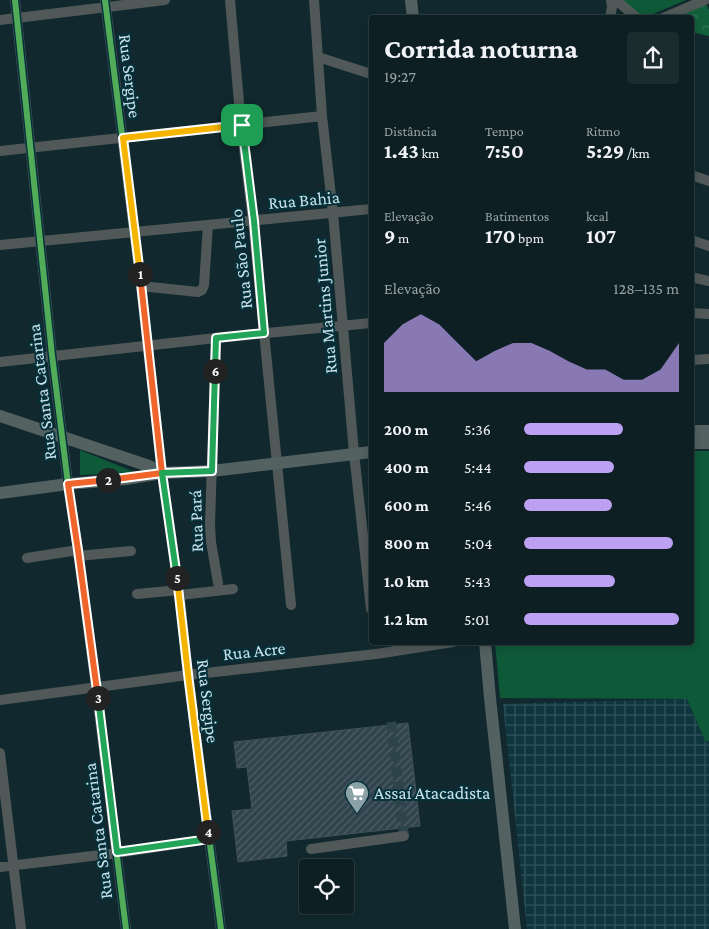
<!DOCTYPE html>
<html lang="pt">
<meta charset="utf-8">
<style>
:root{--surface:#0d1f22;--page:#1b2c2f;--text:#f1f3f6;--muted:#9aa2a5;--line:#2d3d40;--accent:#bca0f2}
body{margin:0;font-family:"Crimson Pro",serif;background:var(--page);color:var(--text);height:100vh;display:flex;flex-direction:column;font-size:19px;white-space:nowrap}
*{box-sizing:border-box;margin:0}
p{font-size:16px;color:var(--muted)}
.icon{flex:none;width:28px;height:28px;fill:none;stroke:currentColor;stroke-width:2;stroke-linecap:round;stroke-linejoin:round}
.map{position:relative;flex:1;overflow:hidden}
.drawer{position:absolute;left:369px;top:15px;width:325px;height:630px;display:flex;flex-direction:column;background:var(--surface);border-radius:5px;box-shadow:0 2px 8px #0003,0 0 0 1px var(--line)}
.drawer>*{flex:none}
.fabs{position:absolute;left:299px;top:859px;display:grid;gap:10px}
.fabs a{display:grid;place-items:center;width:55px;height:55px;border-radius:5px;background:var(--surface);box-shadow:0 2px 8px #0003,0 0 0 1px var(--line);font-size:25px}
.pin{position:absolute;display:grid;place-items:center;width:42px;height:42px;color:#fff;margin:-21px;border-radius:10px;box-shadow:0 2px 8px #0006}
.km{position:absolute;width:25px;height:25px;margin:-12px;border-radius:50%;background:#222;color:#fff;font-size:14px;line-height:25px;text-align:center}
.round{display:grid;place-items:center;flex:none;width:52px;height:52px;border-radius:5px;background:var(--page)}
.overview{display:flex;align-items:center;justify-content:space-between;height:85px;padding:0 15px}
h1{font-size:28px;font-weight:700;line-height:38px}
.stats{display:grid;grid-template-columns:repeat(3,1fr);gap:8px;height:85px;padding:5px 15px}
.stats div{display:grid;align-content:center}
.stats b{font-size:21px;font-weight:700}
.stats small{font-size:14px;font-weight:400}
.stats p{font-size:14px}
.chart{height:140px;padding:10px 15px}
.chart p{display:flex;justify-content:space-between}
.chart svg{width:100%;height:90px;margin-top:5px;fill:var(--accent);opacity:.7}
ul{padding:0 15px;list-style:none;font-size:16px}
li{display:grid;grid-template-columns:80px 60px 1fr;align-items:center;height:38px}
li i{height:12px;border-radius:6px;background:var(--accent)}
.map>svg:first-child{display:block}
</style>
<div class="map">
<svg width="709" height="929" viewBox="0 0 709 929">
<defs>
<pattern id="industrial-grid" width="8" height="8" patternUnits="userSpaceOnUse" patternTransform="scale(1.25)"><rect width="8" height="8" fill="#0f363f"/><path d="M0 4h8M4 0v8" fill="none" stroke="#31535b"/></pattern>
<pattern id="forest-crowns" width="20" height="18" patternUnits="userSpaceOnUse" patternTransform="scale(1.25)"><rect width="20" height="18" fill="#125f3c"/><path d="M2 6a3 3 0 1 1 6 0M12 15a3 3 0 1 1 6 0" fill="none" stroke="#337658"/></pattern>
<pattern id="building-hatch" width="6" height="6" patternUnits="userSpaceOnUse" patternTransform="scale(1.25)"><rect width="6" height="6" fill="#31444d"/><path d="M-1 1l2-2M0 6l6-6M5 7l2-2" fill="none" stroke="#4e5f67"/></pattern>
</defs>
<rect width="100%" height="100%" fill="#11292e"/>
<path fill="url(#industrial-grid)" d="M687 699 705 741H709V929H527L503 704Z"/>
<path fill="url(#forest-crowns)" d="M705 2 709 10V36L691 32V18H667Z"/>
<path fill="#0e5938" d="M620 0H686L646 17 638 16Z
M80 450 137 473 80 475Z
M691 451H709V741H705L687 699 500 698 495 643 691 642Z"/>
<path fill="url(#building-hatch)" stroke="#405158" d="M408 723 420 826 286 841 287 856 238 862 232 811 252 809 247 767 237 768 234 742Z"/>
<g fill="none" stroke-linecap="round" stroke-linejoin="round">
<path stroke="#2d454a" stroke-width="10" stroke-dasharray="10 5" stroke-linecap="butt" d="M391 722 404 836"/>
<path stroke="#505958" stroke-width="10" d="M15 0 52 355 68 484 78 550 96 687 126 929
M105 0 141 286 162 473 179 590 188 675 221 929
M230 0 241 125 253 221 291 605
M314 0 322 116 333 213 354 453 371 609
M616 0 637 18
M610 18 612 7 611 0
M663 18 705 0
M0 20 165 0
M318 57 371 74
M0 151 322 116
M691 175 709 181
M691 240 709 246
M0 245 371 209
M691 277 709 281
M141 286 198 292 202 290 204 285 208 225
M691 313 709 314
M216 338 210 524 211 542 218 583
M691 360 709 359
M0 362 216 338 371 323
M78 556 131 551
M27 558 78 550
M137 594 179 590
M180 595 233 589
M0 700 188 675 376 654 453 642
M0 753 21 929
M311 849 404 836
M0 867 117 853 209 839"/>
<path stroke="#536161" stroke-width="12" d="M411 0 413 18
M0 416 149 466 162 473
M691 431H709
M691 443H709
M0 493 68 484 126 479 162 473 212 471 371 452
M485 642 490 698 515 929"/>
<g stroke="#04313b" stroke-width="9">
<path id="cycleway" d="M15 0 52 355 68 484 78 550 96 687 126 929
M105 0 141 286 162 473 179 590 188 675 221 929"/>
</g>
<use href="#cycleway" stroke="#51ab58" stroke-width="6"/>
</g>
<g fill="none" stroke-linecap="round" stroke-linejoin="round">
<g stroke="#fff" stroke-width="10">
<path id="split-1" d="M140 274 123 138 242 125"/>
</g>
<g stroke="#fff" stroke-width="10">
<path id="split-2" d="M108 480 162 473 140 274"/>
</g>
<g stroke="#fff" stroke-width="10">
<path id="split-3" d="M98 698 78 550 68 484 108 480"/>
</g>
<g stroke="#fff" stroke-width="10">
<path id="split-4" d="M98 698 117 852 209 839 208 832"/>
</g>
<g stroke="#fff" stroke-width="10">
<path id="split-5" d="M177 578 188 674 208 832"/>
</g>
<g stroke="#fff" stroke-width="10">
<path id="split-6" d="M177 578 162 473 212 471 215 371"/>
</g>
<g stroke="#fff" stroke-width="10">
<path id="split-7" d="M215 371 216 338 264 333 254 221 242 125"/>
</g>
<use href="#split-1" stroke="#f5b400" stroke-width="6"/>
<use href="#split-2" stroke="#f0652b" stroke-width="6"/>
<use href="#split-3" stroke="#f0652b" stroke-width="6"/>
<use href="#split-4" stroke="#22a559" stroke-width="6"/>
<use href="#split-5" stroke="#f5b400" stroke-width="6"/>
<use href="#split-6" stroke="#22a559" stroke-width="6"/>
<use href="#split-7" stroke="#22a559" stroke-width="6"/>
</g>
<defs>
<g id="supermarket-pin" transform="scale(1.25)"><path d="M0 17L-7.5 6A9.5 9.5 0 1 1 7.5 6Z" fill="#8aa1a6" stroke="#04313b"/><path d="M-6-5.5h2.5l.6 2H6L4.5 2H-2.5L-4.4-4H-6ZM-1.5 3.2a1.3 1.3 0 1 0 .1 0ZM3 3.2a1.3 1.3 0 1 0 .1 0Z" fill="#fff"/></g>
</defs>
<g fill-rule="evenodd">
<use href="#supermarket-pin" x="357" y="793"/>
</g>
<g text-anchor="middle" stroke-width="4" stroke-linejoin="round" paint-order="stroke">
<g font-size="18" fill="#cbe1e7" stroke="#04313b">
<text transform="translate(130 76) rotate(83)" y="6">Rua Sergipe</text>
<text transform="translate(304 200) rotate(-5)" y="6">Rua Bahia</text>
<text transform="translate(241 259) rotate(-96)" y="6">Rua São Paulo</text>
<text transform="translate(325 306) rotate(-95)" y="6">Rua Martins Junior</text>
<text transform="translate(42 392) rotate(-97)" y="6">Rua Santa Catarina</text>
<text transform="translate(196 521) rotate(-92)" y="6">Rua Pará</text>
<text transform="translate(254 651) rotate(-6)" y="6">Rua Acre</text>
<text transform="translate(208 701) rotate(83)" y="6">Rua Sergipe</text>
<text transform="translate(98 831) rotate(-97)" y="6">Rua Santa Catarina</text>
</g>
<g font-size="18" fill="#cbe1e7" stroke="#04313b" text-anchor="start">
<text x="374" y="799">Assaí Atacadista</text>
</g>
</g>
</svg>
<div class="fabs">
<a><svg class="icon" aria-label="locate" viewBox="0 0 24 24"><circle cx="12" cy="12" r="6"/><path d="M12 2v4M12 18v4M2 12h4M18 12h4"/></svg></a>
</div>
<div class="pin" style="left:242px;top:125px;background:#1e9e55"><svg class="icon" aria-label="arrive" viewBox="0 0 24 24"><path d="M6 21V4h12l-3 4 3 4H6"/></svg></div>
<b class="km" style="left:140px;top:274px">1</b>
<b class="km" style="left:108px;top:480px">2</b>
<b class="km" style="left:98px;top:698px">3</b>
<b class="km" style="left:208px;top:832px">4</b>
<b class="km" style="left:177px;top:578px">5</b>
<b class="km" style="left:215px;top:371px">6</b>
<section class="drawer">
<div class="overview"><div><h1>Corrida noturna</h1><p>19:27</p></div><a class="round"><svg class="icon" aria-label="share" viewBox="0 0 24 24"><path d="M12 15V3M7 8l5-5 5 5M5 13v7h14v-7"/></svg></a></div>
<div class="stats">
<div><p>Distância</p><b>1.43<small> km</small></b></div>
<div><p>Tempo</p><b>7:50</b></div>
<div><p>Ritmo</p><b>5:29<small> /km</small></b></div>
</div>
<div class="stats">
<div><p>Elevação</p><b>9<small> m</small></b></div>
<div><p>Batimentos</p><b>170<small> bpm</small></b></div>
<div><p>kcal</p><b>107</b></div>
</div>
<div class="chart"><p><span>Elevação</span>128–135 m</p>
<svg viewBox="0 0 160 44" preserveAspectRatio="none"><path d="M0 44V20L10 11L20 6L30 11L40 20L50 29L60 24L70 20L80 20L90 24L100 29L110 33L120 33L130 38L140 38L150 33L160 20V44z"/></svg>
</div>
<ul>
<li><b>200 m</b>5:36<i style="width:64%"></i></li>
<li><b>400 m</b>5:44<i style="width:58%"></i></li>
<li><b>600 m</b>5:46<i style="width:57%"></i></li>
<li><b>800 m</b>5:04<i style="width:96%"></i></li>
<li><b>1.0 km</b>5:43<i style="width:59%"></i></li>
<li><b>1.2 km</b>5:01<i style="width:100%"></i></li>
</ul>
</section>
</div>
